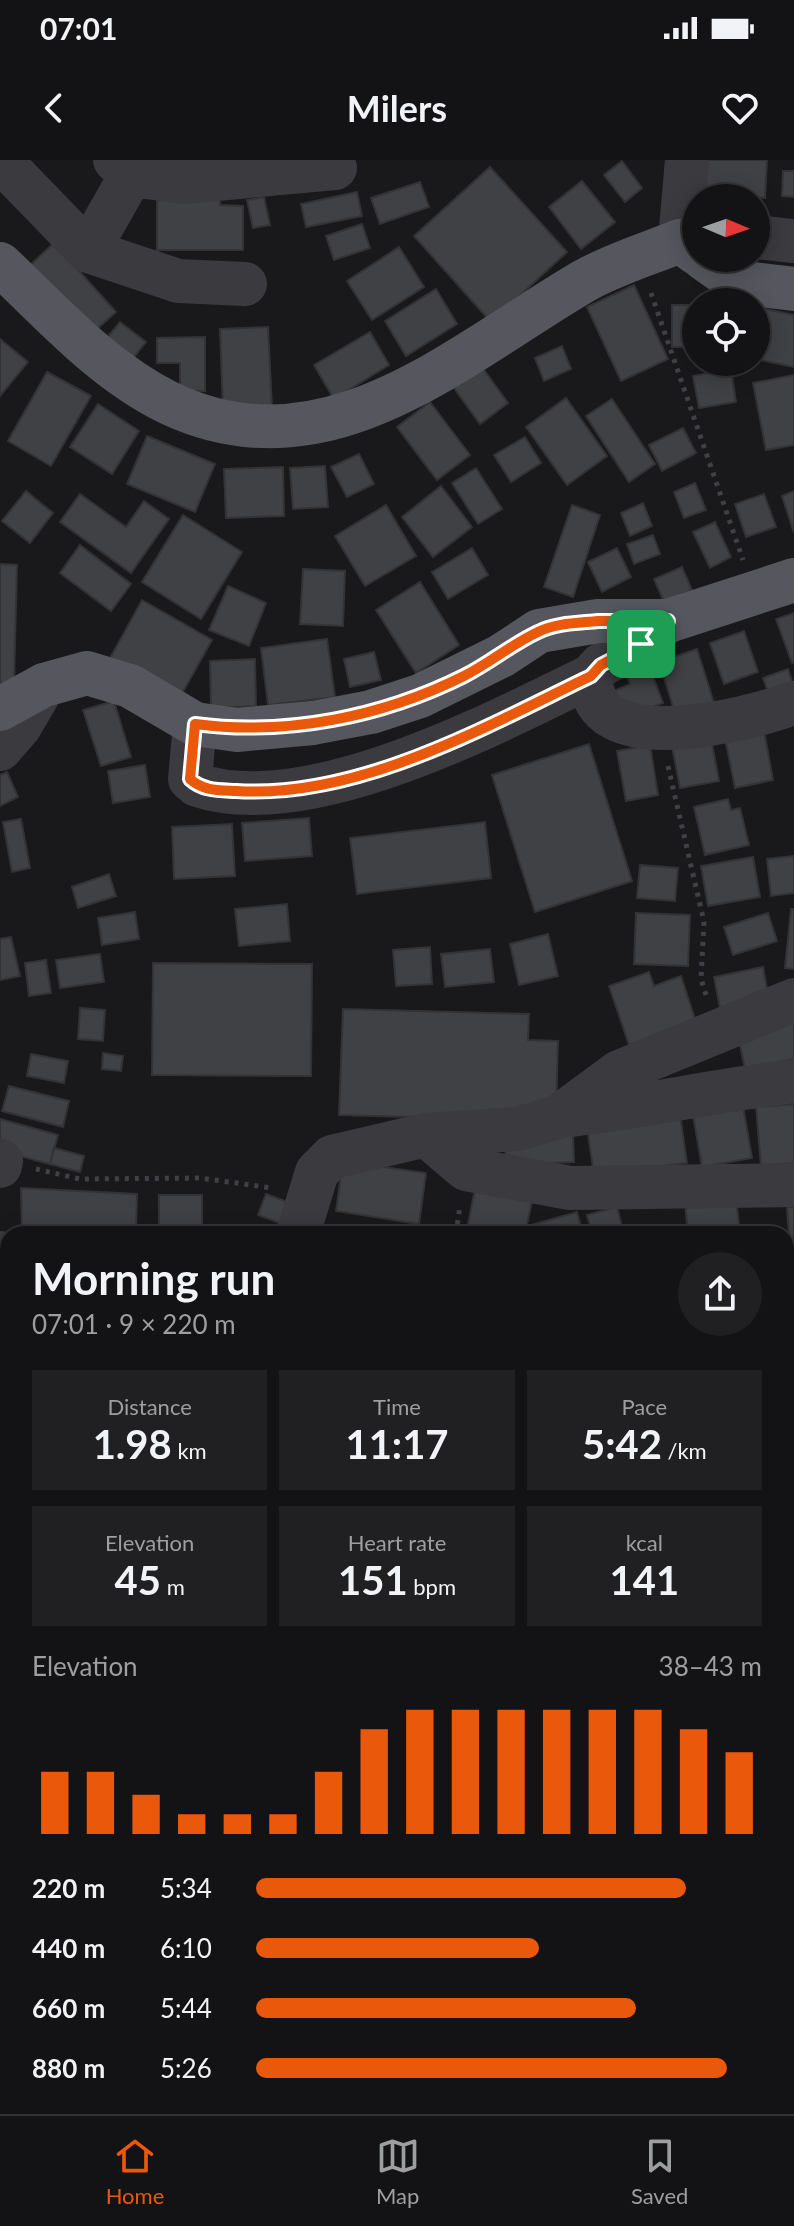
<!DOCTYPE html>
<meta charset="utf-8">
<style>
:root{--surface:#131214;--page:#202022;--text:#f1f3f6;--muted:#9d9ea0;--line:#323234;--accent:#ea580c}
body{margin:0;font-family:Lato,sans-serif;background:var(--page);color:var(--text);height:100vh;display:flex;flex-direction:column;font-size:30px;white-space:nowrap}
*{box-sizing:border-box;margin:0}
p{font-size:26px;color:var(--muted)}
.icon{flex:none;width:44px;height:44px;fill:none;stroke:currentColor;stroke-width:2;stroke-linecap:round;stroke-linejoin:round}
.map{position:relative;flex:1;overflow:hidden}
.drawer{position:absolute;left:0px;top:1066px;width:794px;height:888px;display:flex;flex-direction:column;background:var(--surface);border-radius:24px 24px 0 0;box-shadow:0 4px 20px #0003,0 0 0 2px var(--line)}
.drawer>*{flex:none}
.needle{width:52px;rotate:92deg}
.tools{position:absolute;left:682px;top:24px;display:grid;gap:16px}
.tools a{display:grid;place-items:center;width:88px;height:88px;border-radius:50%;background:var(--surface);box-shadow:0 4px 20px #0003,0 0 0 2px var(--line);font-size:40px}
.pin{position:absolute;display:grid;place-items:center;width:68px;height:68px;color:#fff;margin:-34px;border-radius:16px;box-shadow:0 4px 12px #0006}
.round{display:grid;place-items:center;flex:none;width:84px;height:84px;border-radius:42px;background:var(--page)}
.summary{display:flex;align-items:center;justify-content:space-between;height:136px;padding:0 32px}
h1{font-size:44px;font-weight:700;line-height:60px}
.metrics{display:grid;grid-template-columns:repeat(3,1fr);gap:12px;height:136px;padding:8px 32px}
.metrics div{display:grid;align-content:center;border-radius:0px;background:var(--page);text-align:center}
.metrics b{font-size:40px;font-weight:700}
.metrics small{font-size:22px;font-weight:400}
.metrics p{font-size:22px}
.chart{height:224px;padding:16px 32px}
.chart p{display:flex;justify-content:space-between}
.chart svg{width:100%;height:144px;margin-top:8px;stroke:var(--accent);stroke-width:6}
ul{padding:0 32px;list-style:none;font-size:26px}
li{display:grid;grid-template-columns:128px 96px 1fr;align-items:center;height:60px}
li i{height:20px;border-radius:10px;background:var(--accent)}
.status{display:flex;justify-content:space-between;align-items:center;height:56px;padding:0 40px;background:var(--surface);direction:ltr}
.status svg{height:22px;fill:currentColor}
header{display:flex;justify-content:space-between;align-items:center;height:104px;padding:0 32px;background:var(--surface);font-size:36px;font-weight:700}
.dock{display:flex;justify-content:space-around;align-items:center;height:112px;border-top:2px solid var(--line);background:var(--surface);font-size:22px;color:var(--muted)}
.dock a{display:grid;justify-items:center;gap:4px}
.dock .selected{color:var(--accent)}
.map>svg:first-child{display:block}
</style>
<div class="status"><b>07:01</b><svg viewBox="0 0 49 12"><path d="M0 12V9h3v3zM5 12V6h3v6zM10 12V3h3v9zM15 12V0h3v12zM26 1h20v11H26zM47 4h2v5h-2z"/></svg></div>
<header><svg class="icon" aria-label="back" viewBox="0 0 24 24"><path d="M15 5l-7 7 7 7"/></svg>Milers<svg class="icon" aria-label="heart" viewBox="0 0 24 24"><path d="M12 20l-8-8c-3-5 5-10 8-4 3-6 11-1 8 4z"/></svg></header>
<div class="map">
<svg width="794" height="1954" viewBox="0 0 794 1954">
<rect width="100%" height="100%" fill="#19181a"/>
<path fill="#404144" stroke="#333336" stroke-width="2" d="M700 0H767L765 38 698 33Z
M622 1 642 28 625 42 604 15Z
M490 7 567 92 491 162 414 76Z
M783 11H794V37L782 36Z
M582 21 615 62 581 89 549 47Z
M420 22 429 47 380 64 371 38Z
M357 32 362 56 306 67 301 44Z
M220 35V45L243 46V90H157V36Z
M264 37 270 65 253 68 247 40Z
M362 64 370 88 334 100 326 76Z
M54 83 116 152 90 175 29 106Z
M399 87 424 127 372 160 347 121Z
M634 125 668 199 621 221 587 147Z
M436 129 457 164 406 196 385 161Z
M672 145H696V187H672Z
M756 147 794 155V207L756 199Z
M120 162 146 182 127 206 101 185Z
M268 167 272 248 223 250 220 169Z
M370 172 389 205 334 239 314 205Z
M205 177V231H180V203H157V178Z
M0 179 28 202 0 236Z
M562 186 571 209 544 221 535 198Z
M482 207 508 243 480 264 454 228Z
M731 209 736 242 699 248 693 216Z
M47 212 91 236 51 306 8 281Z
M794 215V285L766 290 753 223Z
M566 238 607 296 567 325 526 267Z
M612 239 655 304 629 322 586 256Z
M430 242 470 295 437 320 397 267Z
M98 244 139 271 112 314 70 287Z
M683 268 696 293 662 311 649 285Z
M147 276 215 304 195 352 127 324Z
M525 277 541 303 511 322 494 295Z
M359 294 374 324 347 337 331 307Z
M325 306 328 347 293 349 290 308Z
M283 307 284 356 226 358 224 309Z
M476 308 502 349 478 364 452 323Z
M695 323 706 350 684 358 674 332Z
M441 326 472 367 433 397 402 357Z
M26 331 53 353 30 383 2 361Z
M794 331V373L782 336Z
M80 334 126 367 144 341 169 359 131 413 60 362Z
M764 334 776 367 746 377 735 344Z
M643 343 652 366 630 376 621 353Z
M386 345 416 396 365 426 335 376Z
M572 345 600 355 573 437 544 427Z
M183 355 242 392 201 459 142 422Z
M715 362 731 397 710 408 693 372Z
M653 375 660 394 634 404 627 384Z
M80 385 131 424 111 451 60 413Z
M472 388 488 415 448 439 432 412Z
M617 388 631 417 602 432 588 402Z
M0 404 17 405 14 523H0Z
M682 407 692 430 664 442 654 419Z
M303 409 345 411 343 466 300 464Z
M420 422 459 485 416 513 376 450Z
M228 426 266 443 249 486 209 470Z
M142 440 212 480 179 539 109 500Z
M794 453V502L792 503 776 459Z
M744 471 758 512 724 524 710 483Z
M327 479 335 537 268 545 261 488Z
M697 489 714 543 676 556 659 502Z
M374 492 381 520 350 527 344 499Z
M645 495 663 543 624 558 614 531 630 524 622 503Z
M255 499 256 546 211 548 210 501Z
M788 509 794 527 771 540 763 518Z
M114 541 131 597 101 606 83 550Z
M763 565 773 620 735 628 724 573Z
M710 573 719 621 680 628 671 581Z
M589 584 632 721 535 752 492 615Z
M650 585 658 635 626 641 617 591Z
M145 605 150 637 113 643 108 611Z
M7 612 18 637 0 646V615Z
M728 639 731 650 740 648 749 685 705 695 694 647Z
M309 658 312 696 245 701 242 663Z
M21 659 30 708 12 712 3 662Z
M485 662 491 718 357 734 350 678Z
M232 664 235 716 174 719 172 667Z
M794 696V733L771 736 767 699Z
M753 697 760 737 708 746 701 706Z
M640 705 678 708 675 741 637 738Z
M109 714 116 736 78 748 72 727Z
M287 744 290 781 239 786 235 749Z
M791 749H794V809L785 808Z
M135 752 139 779 102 785 98 758Z
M636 753 690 755 688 806 634 804Z
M768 753 777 781 733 795 724 767Z
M548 774 558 816 519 825 510 784Z
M11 777 20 816 0 820V779Z
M430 787 432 824 396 826 393 790Z
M490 789 494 822 445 827 441 794Z
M100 794 104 822 60 828 56 800Z
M46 800 51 833 29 836 25 803Z
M153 803 312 804 311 916 152 915Z
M763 807 769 840 720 848 714 817Z
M649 812 654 826 681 816 696 862 629 885 609 826Z
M80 848 105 850 103 881 78 879Z
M343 849 529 854 528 880 558 881 556 950 527 960 339 955Z
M794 863V899L745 909 738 875Z
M103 893 123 896 121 911 102 909Z
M31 894 68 901 64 923 27 916Z
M9 926 69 941 63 967 2 951Z
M794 944V1003L761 1006 756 947Z
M743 946 752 998 702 1007 693 955Z
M680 955 687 1003 594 1015 587 967Z
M0 959 58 975 50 1004 0 991Z
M573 974 574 1002 506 1005 505 977Z
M54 988 84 996 80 1012 50 1004Z
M343 1001 426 1013 419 1064 336 1051Z
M21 1028 137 1034 136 1074H22Z
M475 1029 532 1041 525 1074H466Z
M266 1034 293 1044 285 1065 258 1055Z
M159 1035H202V1074H159Z
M736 1038 740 1074H688L685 1042Z
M617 1047 624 1074H592L587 1055Z
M787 1047H794V1092H790Z
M577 1052 583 1074H533L531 1065Z
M786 1141H794V1194H786Z
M8 1202V1267L0 1262V1216Z
M794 1358V1418L786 1422V1362Z
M0 1494H5V1526L0 1525Z
M786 1683 794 1693V1706L786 1712Z
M0 1687H8V1720H0Z
M0 1754H8V1793H0Z
M794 1787V1818L786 1807V1793Z
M794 1850V1901L786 1907V1857Z
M28 1946H127L129 1954H31Z
M173 1946H204L195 1954H180Z
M321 1946H367L355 1954H326Z
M388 1946H397L402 1954H375Z"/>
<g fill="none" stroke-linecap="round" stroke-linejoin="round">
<path stroke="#404046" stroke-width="5" stroke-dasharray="4 6" stroke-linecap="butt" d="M651 133 743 400
M668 606 704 762 701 819 706 835
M36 1009 80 1019 200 1018 272 1028
M456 1074 460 1046
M786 1661 794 1675
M414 1946 423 1954"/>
<path stroke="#3a3a3f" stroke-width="44" d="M0 0 88 91 178 121 245 124
M115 0 131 15 184 22 335 8
M687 0 680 81 696 80
M756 77 794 81
M88 91 131 15
M668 461 641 484 601 505 591 516C588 601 747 560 794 543
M195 564 190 619 197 625C307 662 493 564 591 516
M0 589 20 566 44 525
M561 956C639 948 716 930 794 921
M426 975 466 1009 570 1028 794 1025
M0 1006 1 1001
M298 1074 317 1012 332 997 426 975 517 969 558 957 619 912 794 840
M0 1093 8 1104
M0 1154 8 1131
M786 1216H794
M0 1358 8 1360
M0 1460 8 1458
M0 1734H8
M786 1766 794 1762
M786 1918 794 1912
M0 1923 8 1920
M485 1949 531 1954
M728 1954 743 1946"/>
<path stroke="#56565e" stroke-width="44" d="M703 98 737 122 794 129
M0 104C52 153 103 211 169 243 326 318 456 196 584 121 614 104 648 94 680 81L696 93
M0 549 44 525 87 513 130 526 195 564 237 570 313 563 371 552 420 536 501 496 539 471 598 461H668L794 420"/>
</g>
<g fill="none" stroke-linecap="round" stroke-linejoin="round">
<g stroke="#fff" stroke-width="16">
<path id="route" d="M598 461H668L641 484 601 505 591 516C485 567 358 639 236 631 219 630 203 631 190 619L195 564C286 576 382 557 464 516 490 503 512 484 538 472 555 463 579 463 598 461Z"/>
</g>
<use href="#route" stroke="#ea580c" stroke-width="10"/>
</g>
</svg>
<div class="tools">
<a><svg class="needle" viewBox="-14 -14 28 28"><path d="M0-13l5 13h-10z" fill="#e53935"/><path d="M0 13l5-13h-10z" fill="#9d9ea0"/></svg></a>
<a><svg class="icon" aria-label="locate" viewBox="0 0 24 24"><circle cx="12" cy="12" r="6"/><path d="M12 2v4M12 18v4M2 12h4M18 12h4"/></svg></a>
</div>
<div class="pin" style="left:641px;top:484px;background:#1e9e55"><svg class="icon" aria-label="arrive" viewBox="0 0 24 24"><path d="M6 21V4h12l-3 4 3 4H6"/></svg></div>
<section class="drawer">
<div class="summary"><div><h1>Morning run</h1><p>07:01 · 9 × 220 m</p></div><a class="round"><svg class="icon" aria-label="share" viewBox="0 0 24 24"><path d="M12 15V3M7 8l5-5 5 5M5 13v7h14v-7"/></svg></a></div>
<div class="metrics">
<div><p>Distance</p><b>1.98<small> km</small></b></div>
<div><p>Time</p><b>11:17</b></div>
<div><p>Pace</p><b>5:42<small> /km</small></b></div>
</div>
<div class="metrics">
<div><p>Elevation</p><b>45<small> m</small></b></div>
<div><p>Heart rate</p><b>151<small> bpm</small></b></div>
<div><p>kcal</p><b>141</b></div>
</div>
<div class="chart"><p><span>Elevation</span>38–43 m</p>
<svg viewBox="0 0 160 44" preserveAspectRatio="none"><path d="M5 44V25M15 44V25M25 44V32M35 44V38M45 44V38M55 44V38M65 44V25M75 44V12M85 44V6M95 44V6M105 44V6M115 44V6M125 44V6M135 44V6M145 44V12M155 44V19"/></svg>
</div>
<ul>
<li><b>220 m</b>5:34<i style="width:85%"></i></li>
<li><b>440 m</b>6:10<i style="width:56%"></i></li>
<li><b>660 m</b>5:44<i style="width:75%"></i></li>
<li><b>880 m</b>5:26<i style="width:93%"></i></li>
</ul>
</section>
</div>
<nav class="dock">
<a class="selected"><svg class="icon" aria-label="home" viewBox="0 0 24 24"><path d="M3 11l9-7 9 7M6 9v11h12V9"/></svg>Home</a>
<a><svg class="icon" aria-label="map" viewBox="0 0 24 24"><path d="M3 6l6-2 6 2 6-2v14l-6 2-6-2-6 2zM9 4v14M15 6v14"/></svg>Map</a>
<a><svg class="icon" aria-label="saved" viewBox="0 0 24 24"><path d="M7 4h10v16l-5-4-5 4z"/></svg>Saved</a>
</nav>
